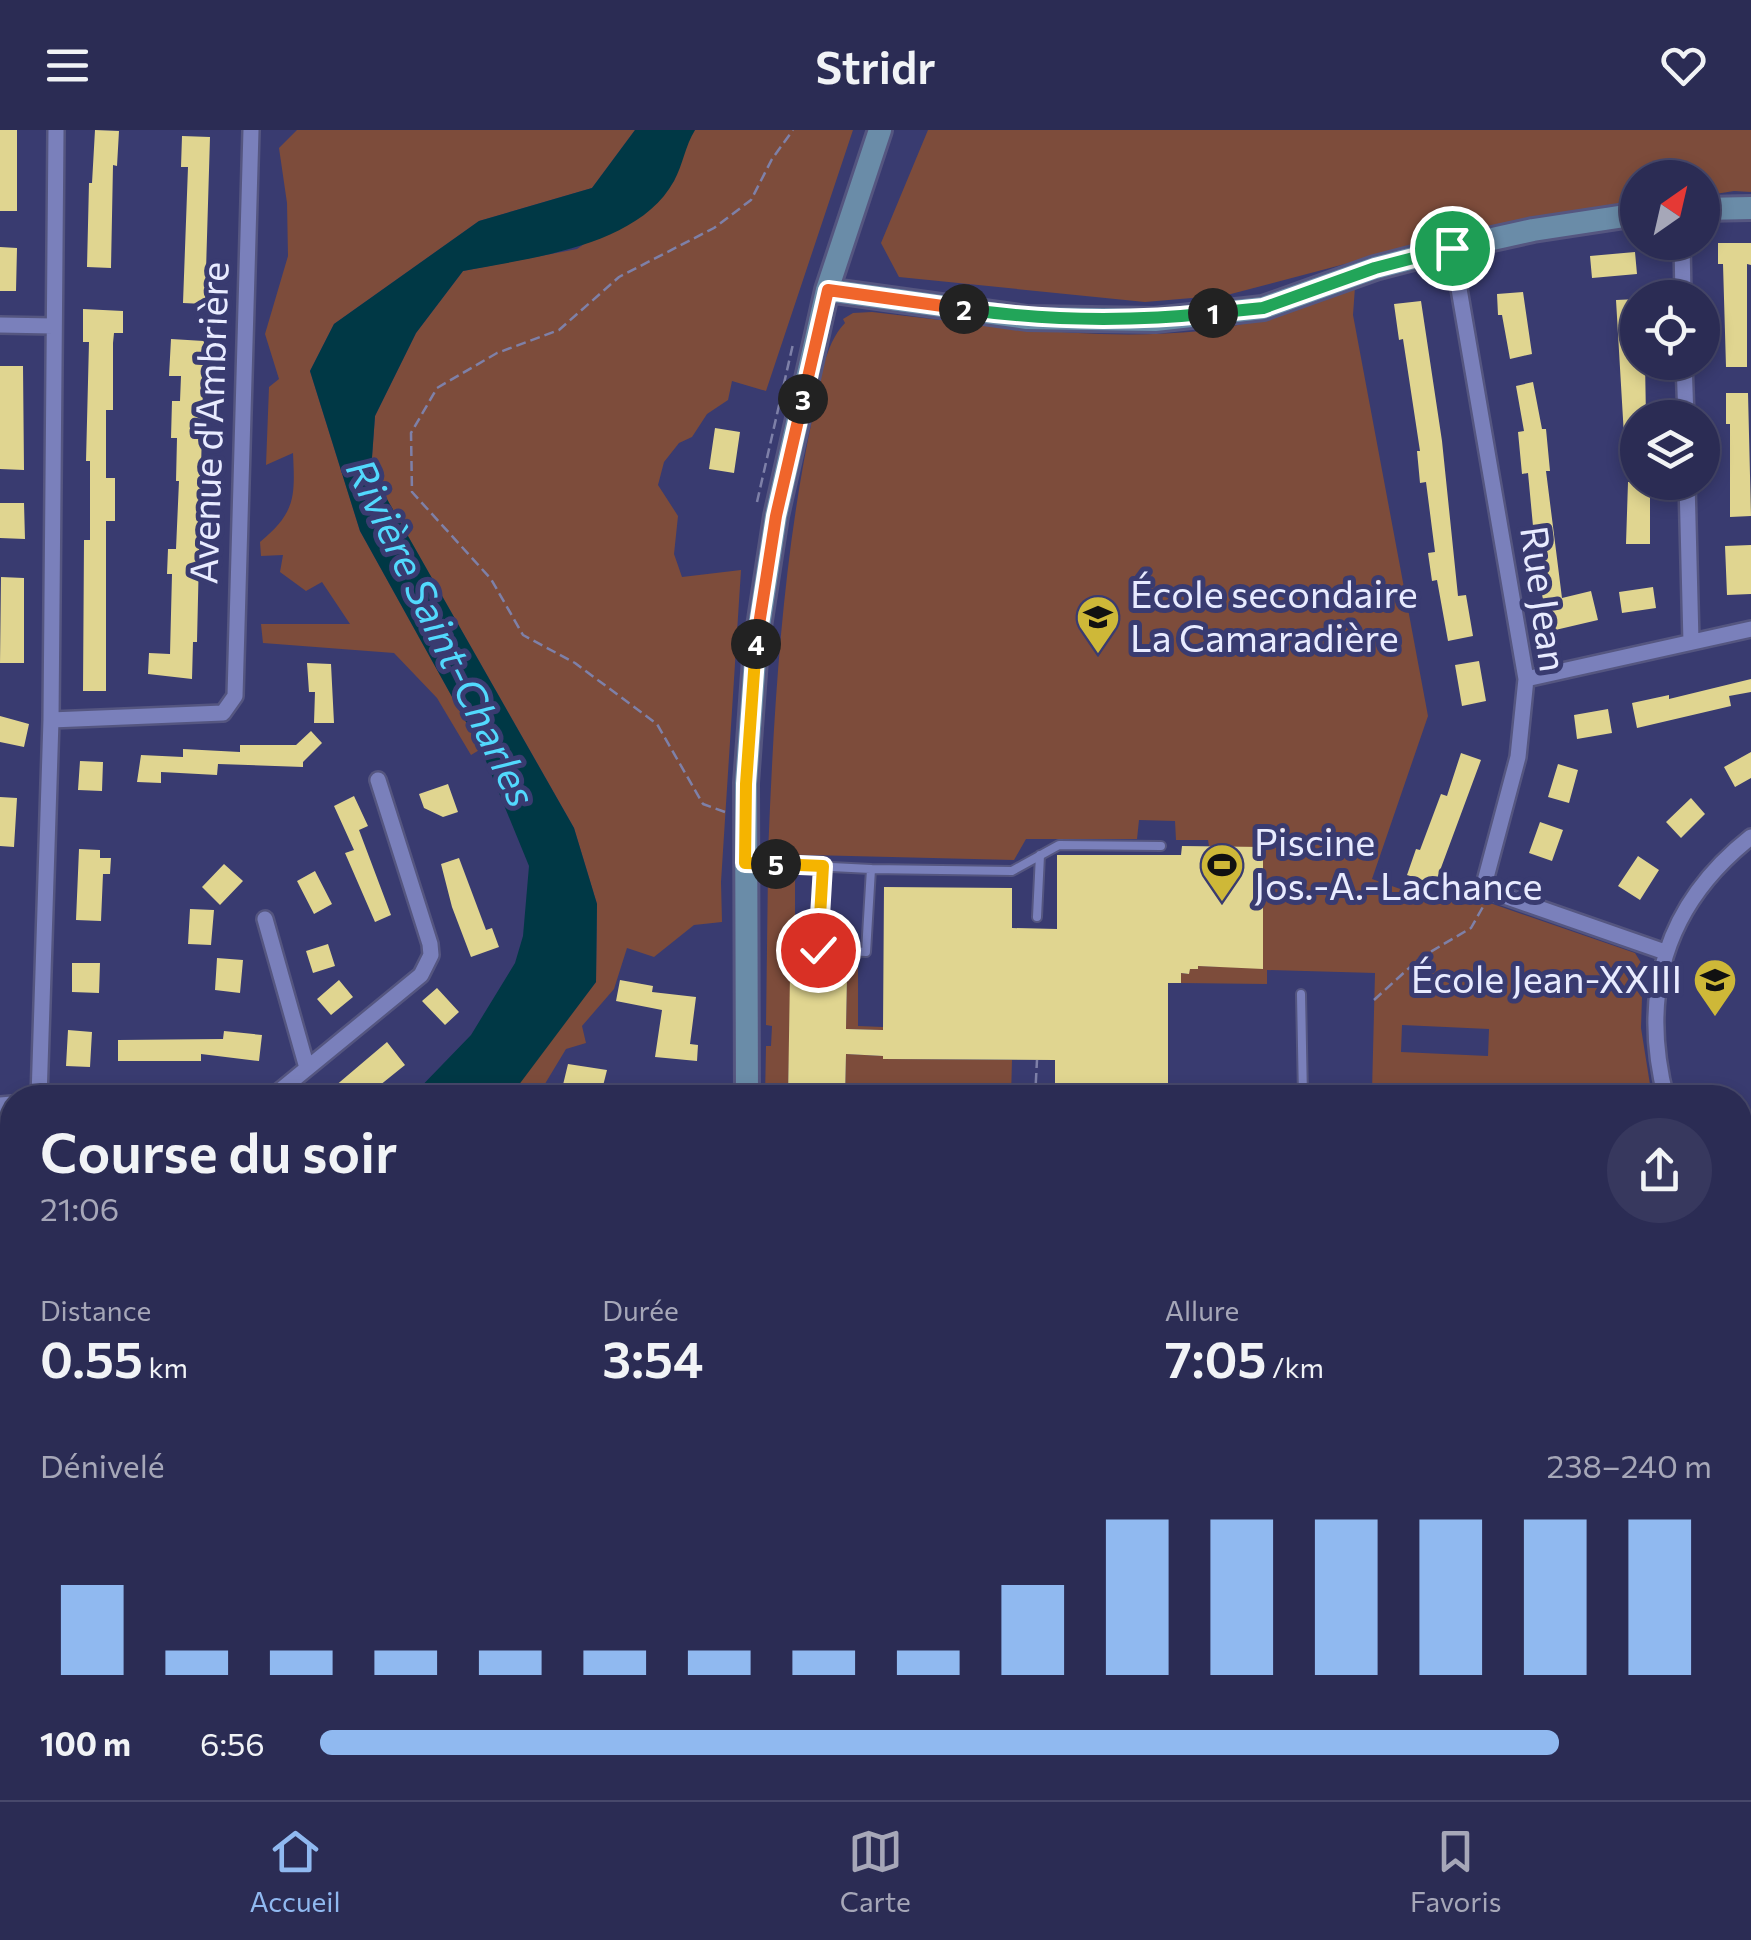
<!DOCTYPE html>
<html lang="fr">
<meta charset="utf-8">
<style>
:root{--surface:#2b2c54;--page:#37385e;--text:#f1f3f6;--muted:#a6a7b8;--line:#47486b;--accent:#90b9f0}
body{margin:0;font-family:Commissioner,sans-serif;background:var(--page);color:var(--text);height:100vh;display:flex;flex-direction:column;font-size:38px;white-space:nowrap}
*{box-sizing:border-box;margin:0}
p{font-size:32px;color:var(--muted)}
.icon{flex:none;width:55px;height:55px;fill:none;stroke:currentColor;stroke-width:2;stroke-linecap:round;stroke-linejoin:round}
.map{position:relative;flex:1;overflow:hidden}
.drawer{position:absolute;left:0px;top:955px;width:1752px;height:715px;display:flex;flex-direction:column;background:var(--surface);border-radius:40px 40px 0 0;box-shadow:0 5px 15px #0003,0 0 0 2px var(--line)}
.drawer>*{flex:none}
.needle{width:65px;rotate:34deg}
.fabs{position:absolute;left:1620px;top:30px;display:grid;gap:20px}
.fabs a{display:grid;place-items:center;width:100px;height:100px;border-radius:50%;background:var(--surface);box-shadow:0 5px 15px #0003,0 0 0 2px var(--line);font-size:50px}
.pin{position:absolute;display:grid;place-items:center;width:85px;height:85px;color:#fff;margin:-42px;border:5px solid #fff;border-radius:50%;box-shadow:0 2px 10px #0007}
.km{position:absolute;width:50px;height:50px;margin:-25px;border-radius:50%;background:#222;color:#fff;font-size:28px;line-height:50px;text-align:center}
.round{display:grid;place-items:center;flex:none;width:105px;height:105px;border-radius:52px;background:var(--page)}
.overview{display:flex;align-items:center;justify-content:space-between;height:170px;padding:0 40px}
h1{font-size:55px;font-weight:600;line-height:75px}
.metrics{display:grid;grid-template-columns:repeat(3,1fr);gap:15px;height:170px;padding:10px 40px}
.metrics div{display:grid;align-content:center}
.metrics b{font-size:50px;font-weight:600}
.metrics small{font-size:28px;font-weight:400}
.metrics p{font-size:28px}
.chart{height:280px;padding:20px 40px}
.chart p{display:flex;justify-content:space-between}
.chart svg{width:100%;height:180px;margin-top:10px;stroke:var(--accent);stroke-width:6}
ul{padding:0 40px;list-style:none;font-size:32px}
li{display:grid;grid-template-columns:160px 120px 1fr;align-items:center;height:75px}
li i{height:25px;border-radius:12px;background:var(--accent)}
header{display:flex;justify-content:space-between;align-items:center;height:130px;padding:0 40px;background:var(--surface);font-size:45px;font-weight:600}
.tabs{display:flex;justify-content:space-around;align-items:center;height:140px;border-top:2px solid var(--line);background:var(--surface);font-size:28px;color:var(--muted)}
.tabs a{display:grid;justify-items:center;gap:5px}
.tabs .active{color:var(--accent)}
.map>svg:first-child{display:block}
</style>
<header><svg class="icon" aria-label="menu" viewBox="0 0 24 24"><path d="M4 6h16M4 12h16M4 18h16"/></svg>Stridr<svg class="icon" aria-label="heart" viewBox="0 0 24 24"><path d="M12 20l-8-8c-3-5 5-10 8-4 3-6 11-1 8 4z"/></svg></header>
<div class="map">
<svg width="1751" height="1670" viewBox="0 0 1751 1670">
<rect width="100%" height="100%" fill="#393b70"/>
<path fill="#7d4c3b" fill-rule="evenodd" d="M297 0H635L592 58 479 91 334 194 310 241 360 401 481 619 471 625 437 568 394 523 263 513 261 494H350L322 452 306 461 280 442 283 425 261 426 260 412C296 382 295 367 293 323L266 335 269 257 279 249 265 204 288 126 287 73 279 18Z
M695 0H853L766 261 732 251 728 270 707 284 692 307 679 313 664 332 658 355 678 386 674 424 682 447 741 440 721 752 722 792 694 795 654 827 627 818 614 859 582 896 586 913 566 919 537 967H507L596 852 597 774 574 698 371 341 375 286 416 203 463 141 577 119 674 51 686 13Z
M928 0H1751V62L1734 61 1703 66 1702 48H1638L1637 76 1470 101 1227 165 1145 172 899 147 881 113Z
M1355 157 1353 185 1428 586 1372 749 1437 772 1440 767 1461 775 1484 771 1635 823 1643 836 1641 898 1652 967H1315L1319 963 1372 961 1375 843 1267 840V854L1181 853V843L1188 844 1190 839H1197L1198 836 1263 838V718L1209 716 1208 710H1176L1175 691 1139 690 1137 709H1026L1014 730 768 724C774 576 782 430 813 285 819 257 824 214 845 193L843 189 853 183 872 182C981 194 1091 212 1201 201 1254 196 1305 174 1355 157ZM1402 895 1489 899 1488 926 1401 922Z
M768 741 795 742V833H858V896L883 897V900L846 899 847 847 791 846 788 967 765 968 766 916H771L772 896 766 895Z
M846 924 883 926 884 929 1012 930 1011 967 845 968Z
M1055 959 1286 963 1291 967 1055 968Z"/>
<path fill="#003845" d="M635 0H695C685 16 683 35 674 51 638 117 529 128 463 141L416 203 375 286 371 341 574 698 597 774 596 852 518 956 507 967H411L471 905 515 833 523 806 529 736 481 619 360 401 310 241 334 194 479 91 592 58Z
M12 1446V1564L0 1589V1467Z"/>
<path fill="#e0d590" d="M0 0H17V81H0Z
M95 0 119 1 117 36 113 35 111 138 87 137 89 53H92Z
M182 6 210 7 205 174 183 173 188 37H181Z
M1718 113H1751V135L1747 134V237H1726L1723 134H1718Z
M0 117 17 118 16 161H0Z
M1635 122 1637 144 1592 148 1590 126Z
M1523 162 1532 224 1510 229 1502 185H1498L1497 164Z
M1638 169V232H1645L1646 288H1638V305L1624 306 1616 170Z
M1421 171 1442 311 1458 466 1466 465 1473 506 1448 511 1437 450 1432 451 1428 423 1435 422 1426 352 1420 353 1417 321H1420L1403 209 1399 210 1394 174Z
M83 179 123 181V203H114L113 213V280H106V348H115V391H106V561H83L84 410H90V331H86L89 212H83Z
M171 209 204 211 197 512H193L192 549 148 544 149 523 170 524 172 444H167L168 419H176L179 351H176L177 308H171L172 271H180L181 246H169Z
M0 236H23L24 340 0 339Z
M1533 252 1542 299H1546L1550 341H1546L1562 468 1591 461 1598 490 1551 501 1538 449 1528 343 1522 344 1518 302 1524 301 1516 256Z
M1726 263H1748L1751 386 1730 387V294H1726Z
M715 298 740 302 734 343 709 339Z
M1628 352H1650V414H1626Z
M0 373H24L25 409 0 408Z
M1751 415V464L1727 465 1725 416Z
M1 447 24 448V533H0Z
M1653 457 1656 478 1622 483 1619 462Z
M1479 531 1486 571 1462 576 1455 535Z
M307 533 331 534 334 593H314L315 562H309Z
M1751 549V562L1729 566 1731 576 1637 598 1632 573 1669 565V569Z
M1608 579 1612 603 1577 609 1574 585Z
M0 586 29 594 24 617 0 612Z
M311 601 322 613 303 632V637L218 634 217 645 161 642V653L137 652 141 625 183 627V619L240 622V615H296Z
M1751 622V648L1735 657 1724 637Z
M1461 623 1481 630 1435 754 1407 745 1416 719 1420 720 1441 664 1447 666Z
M80 631 103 632 102 661 78 660Z
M1558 634 1578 640 1569 673 1548 667Z
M448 654 458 682 443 687 424 678 419 664Z
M354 666 368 696 359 700 391 785 375 792 345 723 354 720 334 676Z
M0 667 17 668 14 717 0 716Z
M1691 668 1705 684 1681 708 1666 692Z
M1540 692 1563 700 1552 731 1529 723Z
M1182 716 1263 717V839L1198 836V839H1190L1189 844 1181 843V853H1168V960L1055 959V930L883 929V926L846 924 845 968H788L790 845 847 847 846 899 883 900 884 757 1012 758V798L1057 799V725H1181Z
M79 719 100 720V728H111L110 744H103L101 791 76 790Z
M1638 726 1659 740 1640 770 1618 756Z
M459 728 486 800 492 798 499 817 471 827 452 777 441 734Z
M224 734 243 751 220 775 202 757Z
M315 741 332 774 314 784 297 751Z
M190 779 214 780 211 815 188 814Z
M328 814 335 836 313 843 306 821Z
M217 828 243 830 240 863 215 860Z
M72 833H100L99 863 72 862Z
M339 850 353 867 331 885 317 869Z
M620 850 653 856 652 862 696 867 690 914 698 915 697 931 655 927 662 880 616 871Z
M437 858 459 882 445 895 422 871Z
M68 900 92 902 90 937 66 936Z
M224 901 262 905 259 931 201 924V931H118V910L223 909Z
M387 912 405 935 364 968 360 962 353 968H321Z
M568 934 607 940 600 968 562 959Z
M410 1658H498L495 1670H440L409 1666Z"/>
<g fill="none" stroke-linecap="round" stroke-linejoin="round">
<g stroke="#555680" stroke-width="12">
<path id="lane" d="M750 733 871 739 866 822 819 819 823 737
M871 739 1012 741 1059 715 1161 716
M1037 787 1040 725
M1301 864 1303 968
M69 1670 73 1658"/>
</g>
<g stroke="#555680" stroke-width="20">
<path id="street" d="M1682 112 1683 168
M1452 118 1526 549 1518 627 1484 755 1490 761 1665 822
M0 195 53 196
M1684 232 1686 288
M1687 352 1691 512
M1526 549 1751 499
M51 590 223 583 235 566 251 0
M265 789 307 938
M39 968 51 590 56 0
M105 968 146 965 178 968
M271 968 421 845 431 825 430 814 378 650
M1666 968C1639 863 1666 774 1751 707
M0 975 12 974
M0 1245 12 1190
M1740 1257 1744 1670
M1340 1658V1670
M1526 1658V1670
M537 1670V1658
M1015 1670 1016 1658
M1124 1670V1658"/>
</g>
<g stroke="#555680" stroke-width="28">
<path id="secondary" d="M1702 79 1751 78
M827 160 1027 188 1155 190 1263 178 1375 138 1452 118 1533 100 1638 84
M747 968 746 653 756 516 776 386 827 160 880 0
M0 1607 12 1610
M186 1658 231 1670
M738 1670V1658"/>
</g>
<path stroke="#7e80a8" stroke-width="2.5" stroke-dasharray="10 5" stroke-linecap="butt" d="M757 372 793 214
M725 682 703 674 657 594 575 533 523 505 491 449 412 362 411 303 437 258 497 223 559 200 619 147 714 98 751 70 772 29 793 0
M1374 870 1420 828 1471 798 1484 775
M1035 968 1037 930
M715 1670V1658"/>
<use href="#lane" stroke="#7a80bb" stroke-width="8"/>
<use href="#street" stroke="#7a80bb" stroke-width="15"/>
<use href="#secondary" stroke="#6a8ca8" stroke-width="22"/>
</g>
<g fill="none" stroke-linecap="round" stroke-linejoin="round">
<g stroke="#fff" stroke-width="20">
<path id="split-1" d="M1213 183 1263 178 1375 138 1452 118"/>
</g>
<g stroke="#fff" stroke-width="20">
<path id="split-2" d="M964 179C1047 191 1129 192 1213 183"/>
</g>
<g stroke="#fff" stroke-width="20">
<path id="split-3" d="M803 269 828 160 964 179"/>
</g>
<g stroke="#fff" stroke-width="20">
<path id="split-4" d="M756 514 776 386 803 269"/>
</g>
<g stroke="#fff" stroke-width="20">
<path id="split-5" d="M756 514 746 654 745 733 776 734"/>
</g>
<g stroke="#fff" stroke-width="20">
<path id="split-6" d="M776 734 823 736 818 820"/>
</g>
<use href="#split-1" stroke="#22a559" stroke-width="12"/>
<use href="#split-2" stroke="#22a559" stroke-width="12"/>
<use href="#split-3" stroke="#f0652b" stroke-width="12"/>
<use href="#split-4" stroke="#f0652b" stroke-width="12"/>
<use href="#split-5" stroke="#f5b400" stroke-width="12"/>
<use href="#split-6" stroke="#f5b400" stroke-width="12"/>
</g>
<defs>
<g id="school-pin" transform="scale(2.25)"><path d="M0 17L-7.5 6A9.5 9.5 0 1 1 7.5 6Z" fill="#ceb838" stroke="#393b70"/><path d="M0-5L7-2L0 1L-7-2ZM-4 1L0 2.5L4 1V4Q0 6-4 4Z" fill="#111"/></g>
<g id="stadium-pin" transform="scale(2.25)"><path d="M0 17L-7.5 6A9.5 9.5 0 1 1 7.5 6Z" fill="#ceb838" stroke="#393b70"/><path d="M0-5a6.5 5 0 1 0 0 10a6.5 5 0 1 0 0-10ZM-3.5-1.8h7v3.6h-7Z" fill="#111"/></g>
</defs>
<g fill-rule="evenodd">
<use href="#school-pin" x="1098" y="487"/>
<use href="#stadium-pin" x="1222" y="735"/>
<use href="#school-pin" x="1715" y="850"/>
</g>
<g text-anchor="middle" stroke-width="10" stroke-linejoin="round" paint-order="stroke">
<g font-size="38" fill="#e8ebff" stroke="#393b70">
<text transform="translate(210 293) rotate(-88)" y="13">Avenue d'Ambrière</text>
<text transform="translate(1543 469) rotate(82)" y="13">Rue Jean</text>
</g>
<g font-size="38" fill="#e8ebff" stroke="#393b70" text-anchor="start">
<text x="1130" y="478">École secondaire<tspan x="1130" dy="44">La Camaradière</tspan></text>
<text x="1254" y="726">Piscine<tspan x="1254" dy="44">Jos.-A.-Lachance</tspan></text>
<text x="1682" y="863" text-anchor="end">École Jean-XXIII</text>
</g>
<g font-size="40" font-style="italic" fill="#52d9fd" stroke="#393b70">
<text transform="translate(441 503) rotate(64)" y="14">Rivière Saint-Charles</text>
</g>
</g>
</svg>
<div class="fabs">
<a><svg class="needle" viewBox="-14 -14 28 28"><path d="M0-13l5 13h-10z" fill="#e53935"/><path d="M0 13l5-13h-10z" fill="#a6a7b8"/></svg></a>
<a><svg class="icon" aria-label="locate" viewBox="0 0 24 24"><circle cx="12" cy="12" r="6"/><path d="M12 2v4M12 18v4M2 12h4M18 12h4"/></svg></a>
<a><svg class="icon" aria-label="layers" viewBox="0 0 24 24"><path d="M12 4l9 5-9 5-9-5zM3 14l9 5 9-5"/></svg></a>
</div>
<div class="pin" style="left:1452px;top:118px;background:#1e9e55"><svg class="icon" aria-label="arrive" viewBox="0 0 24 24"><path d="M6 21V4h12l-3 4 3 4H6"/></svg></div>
<div class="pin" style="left:818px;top:820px;background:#d93025"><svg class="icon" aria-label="check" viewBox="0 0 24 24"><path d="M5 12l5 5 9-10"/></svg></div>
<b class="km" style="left:1213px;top:183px">1</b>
<b class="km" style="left:964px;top:179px">2</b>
<b class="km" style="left:803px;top:269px">3</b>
<b class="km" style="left:756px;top:514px">4</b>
<b class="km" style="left:776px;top:734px">5</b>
<section class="drawer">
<div class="overview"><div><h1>Course du soir</h1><p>21:06</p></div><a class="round"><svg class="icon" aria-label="share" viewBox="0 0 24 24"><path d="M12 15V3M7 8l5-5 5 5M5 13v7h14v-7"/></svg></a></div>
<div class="metrics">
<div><p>Distance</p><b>0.55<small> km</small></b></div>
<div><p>Durée</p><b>3:54</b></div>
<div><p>Allure</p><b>7:05<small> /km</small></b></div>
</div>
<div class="chart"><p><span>Dénivelé</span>238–240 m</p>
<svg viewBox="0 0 160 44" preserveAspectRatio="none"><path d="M5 44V22M15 44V38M25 44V38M35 44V38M45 44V38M55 44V38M65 44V38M75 44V38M85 44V38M95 44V22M105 44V6M115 44V6M125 44V6M135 44V6M145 44V6M155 44V6"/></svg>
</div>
<ul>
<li><b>100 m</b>6:56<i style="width:89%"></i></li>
</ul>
</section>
</div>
<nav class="tabs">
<a class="active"><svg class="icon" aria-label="home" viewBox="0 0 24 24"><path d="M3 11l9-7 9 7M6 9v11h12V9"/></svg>Accueil</a>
<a><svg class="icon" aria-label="map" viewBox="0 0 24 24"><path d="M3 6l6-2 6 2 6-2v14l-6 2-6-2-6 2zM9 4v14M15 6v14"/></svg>Carte</a>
<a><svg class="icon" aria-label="saved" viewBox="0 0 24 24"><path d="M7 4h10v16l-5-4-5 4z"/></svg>Favoris</a>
</nav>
